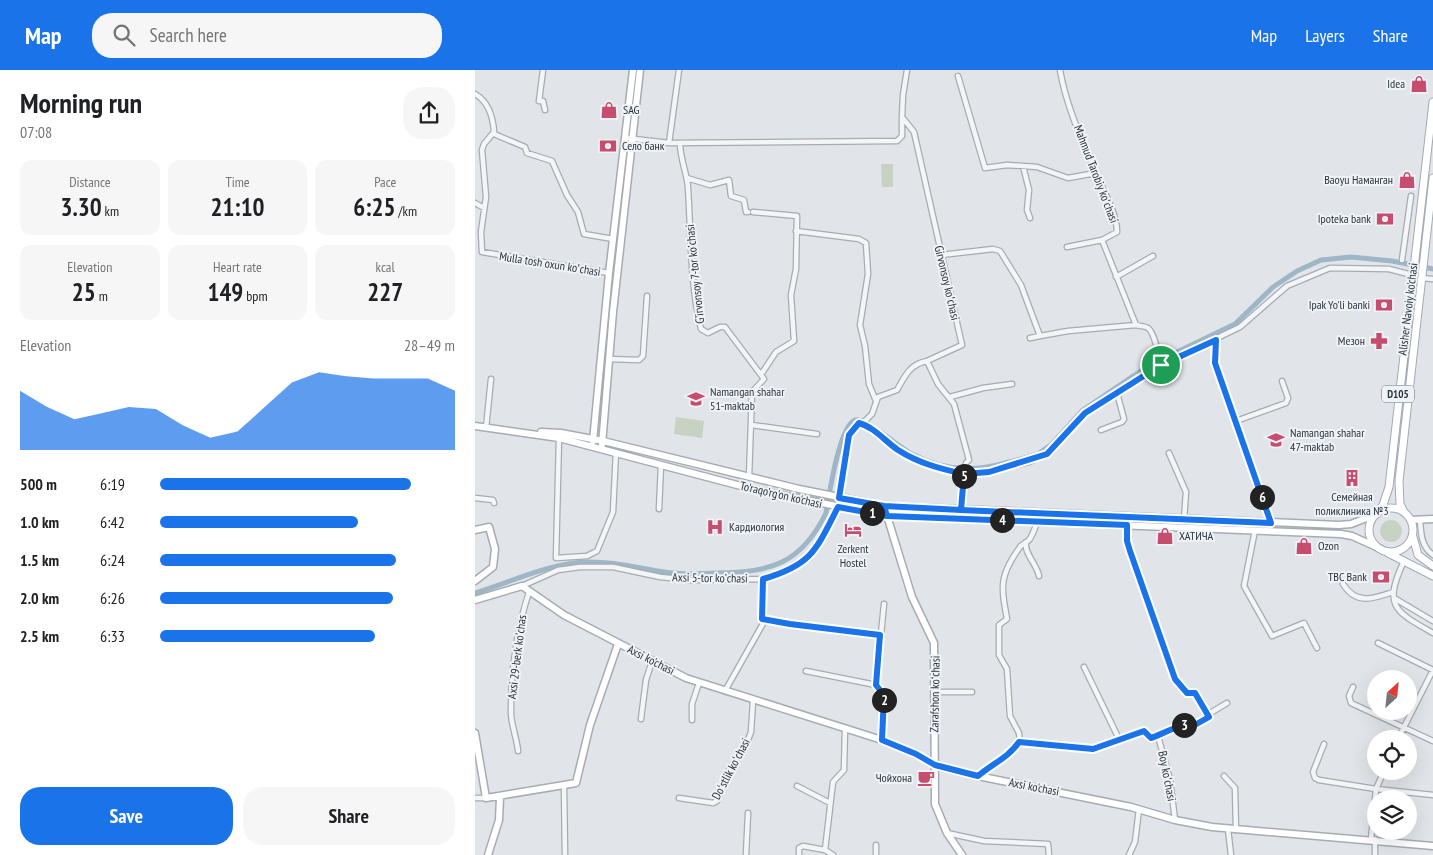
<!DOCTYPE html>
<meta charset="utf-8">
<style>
:root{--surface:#fff;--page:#f6f6f6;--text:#202124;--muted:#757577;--accent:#1a73e8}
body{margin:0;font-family:"PT Sans Narrow",sans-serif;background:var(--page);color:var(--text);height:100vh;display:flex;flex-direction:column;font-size:19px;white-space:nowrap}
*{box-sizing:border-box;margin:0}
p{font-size:16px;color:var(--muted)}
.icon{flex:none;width:28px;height:28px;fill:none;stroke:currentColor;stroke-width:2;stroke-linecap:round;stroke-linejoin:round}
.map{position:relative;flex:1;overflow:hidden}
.sheet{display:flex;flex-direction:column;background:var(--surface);width:475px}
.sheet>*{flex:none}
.needle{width:32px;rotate:27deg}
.controls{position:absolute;left:892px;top:600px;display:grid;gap:10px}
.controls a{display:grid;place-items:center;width:50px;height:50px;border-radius:50%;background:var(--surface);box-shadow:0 5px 20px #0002;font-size:25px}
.pin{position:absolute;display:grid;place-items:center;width:42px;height:42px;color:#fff;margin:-21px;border:2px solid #fff;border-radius:50%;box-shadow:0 1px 5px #0007}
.km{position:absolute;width:25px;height:25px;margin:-12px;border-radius:50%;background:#222;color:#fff;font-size:14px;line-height:25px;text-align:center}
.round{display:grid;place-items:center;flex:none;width:52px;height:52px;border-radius:20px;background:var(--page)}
.head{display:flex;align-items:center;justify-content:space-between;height:85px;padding:0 20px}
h1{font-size:28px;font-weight:600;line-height:38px}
.stats{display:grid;grid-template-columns:repeat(3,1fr);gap:8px;height:85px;padding:5px 20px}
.stats div{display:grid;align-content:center;border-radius:12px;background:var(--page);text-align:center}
.stats b{font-size:25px;font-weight:600}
.stats small{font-size:14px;font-weight:400}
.stats p{font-size:14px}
.chart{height:140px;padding:10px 20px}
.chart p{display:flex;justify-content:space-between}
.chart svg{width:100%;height:90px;margin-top:5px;fill:var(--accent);opacity:.7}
.cta{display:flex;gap:10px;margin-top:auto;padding:10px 20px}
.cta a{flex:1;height:58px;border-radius:20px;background:var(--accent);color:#fff;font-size:20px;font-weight:600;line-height:58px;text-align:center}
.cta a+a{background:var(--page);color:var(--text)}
ul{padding:0 20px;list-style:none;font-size:16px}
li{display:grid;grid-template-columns:80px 60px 1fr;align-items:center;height:38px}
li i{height:12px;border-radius:6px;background:var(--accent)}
header{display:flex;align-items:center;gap:30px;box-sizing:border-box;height:70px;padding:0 25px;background:var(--accent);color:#fff}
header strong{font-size:24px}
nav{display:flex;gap:28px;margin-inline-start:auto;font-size:18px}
.search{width:350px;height:45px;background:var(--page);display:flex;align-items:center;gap:12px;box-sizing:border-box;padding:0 18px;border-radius:20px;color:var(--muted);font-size:19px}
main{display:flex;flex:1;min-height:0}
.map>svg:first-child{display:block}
</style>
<header>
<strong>Map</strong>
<div class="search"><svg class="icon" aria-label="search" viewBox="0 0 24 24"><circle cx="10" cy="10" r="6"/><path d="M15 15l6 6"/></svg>Search here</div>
<nav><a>Map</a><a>Layers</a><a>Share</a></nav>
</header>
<main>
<section class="sheet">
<div class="head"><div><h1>Morning run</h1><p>07:08</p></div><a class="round"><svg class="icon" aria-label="share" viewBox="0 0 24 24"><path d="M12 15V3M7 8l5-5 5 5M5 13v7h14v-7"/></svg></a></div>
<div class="stats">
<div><p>Distance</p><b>3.30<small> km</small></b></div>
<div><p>Time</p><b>21:10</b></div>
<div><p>Pace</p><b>6:25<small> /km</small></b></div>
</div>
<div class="stats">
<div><p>Elevation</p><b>25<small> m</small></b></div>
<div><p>Heart rate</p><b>149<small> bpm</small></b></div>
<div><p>kcal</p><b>227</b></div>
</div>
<div class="chart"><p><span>Elevation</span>28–49 m</p>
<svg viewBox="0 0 160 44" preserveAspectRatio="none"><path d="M0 44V15L10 23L20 29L30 26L40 23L50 24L60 32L70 38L80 35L90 23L100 11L110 6L120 8L130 9L140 9L150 9L160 15V44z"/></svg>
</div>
<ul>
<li><b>500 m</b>6:19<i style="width:85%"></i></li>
<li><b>1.0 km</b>6:42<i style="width:67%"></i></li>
<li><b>1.5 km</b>6:24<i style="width:80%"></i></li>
<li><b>2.0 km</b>6:26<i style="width:79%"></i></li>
<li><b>2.5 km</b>6:33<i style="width:73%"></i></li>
</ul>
<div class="cta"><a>Save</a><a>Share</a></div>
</section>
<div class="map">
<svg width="958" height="785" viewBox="0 0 958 785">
<rect width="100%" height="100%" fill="#e1e5e9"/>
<path fill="#c8d2c2" d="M406 94H418V117H407Z
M201 347 229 351 227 368 199 364Z
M905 461a11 11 0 1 1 22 0a11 11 0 1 1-22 0Z"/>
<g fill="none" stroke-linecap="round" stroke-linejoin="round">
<path stroke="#9eb6c6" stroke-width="5" d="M0 523C36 512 72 494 110 492 138 491 162 498 189 502 206 505 225 504 243 503 296 502 326 494 351 443 354 426 364 356 380 350 389 346 426 379 437 384 484 409 516 397 563 384L577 374 608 340 673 296 760 254 798 217 822 201 846 190 876 187 917 191 958 199"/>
<g stroke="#a6acb3" stroke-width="7">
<path id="street" d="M68 0 64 31H68L70 40
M432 0 428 25 427 47 439 62 487 275 452 291 463 314 479 334 494 390 491 393 486 440
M585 0C591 35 606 68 620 101 627 119 642 142 642 162L627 170 661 255
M483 6 510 98 532 95 562 97 593 108 621 103
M0 24C14 32 18 47 19 62L9 74 7 80 11 127 6 162 7 182 134 203
M19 64 50 77 52 83 77 91 92 125 103 142 109 164 138 169
M151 68 194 73 422 71 427 66V47
M194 73 204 0
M205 73C205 89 212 103 213 118 216 163 215 216 226 259L233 263 245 257H250L289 309 277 322 274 407
M548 96 554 120 552 140 555 148
M212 108 235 115 254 110 256 126 269 130 271 142H273
M0 133 9 138
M278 142 322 146 321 199 316 225 319 271 301 282 287 303
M321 161 384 169 391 173 393 204 385 255 390 276 394 314 401 331
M592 177 627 170
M466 185 518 179 525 181 546 215 565 266 593 261 661 255C664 256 670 256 673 258 680 263 684 287 686 295
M927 190 936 126
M641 207 678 186
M946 208 958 209
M555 268 565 266
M741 270 740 293 742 300 796 453
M134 289 164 290 168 286 172 226
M475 327 508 318 537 314
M761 351 811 333 813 328 807 311
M387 354 428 384 451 394 478 402 499 404 554 392 577 381 610 343 686 295 765 257 812 216 855 198 914 199 937 205
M277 355 342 364
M11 358 16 309
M626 360 647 352 649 349 642 323
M84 368 81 488 112 486 122 481 138 442 141 382
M694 383 711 422 709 449
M0 428 18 430 19 433
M364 428 374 365 382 354H387L397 344 403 327 422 320C430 306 435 294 452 291
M184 439 186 395
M945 449C946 464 946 476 958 485
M652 455V471L655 481 700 609 712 623H720L734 647 718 657 711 655 683 666 695 710 700 750
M780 460 769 516 797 566 829 553 842 578
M551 472C549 484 562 494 564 506
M929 491C908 536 919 541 958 563
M288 509 287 549 290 550 405 565
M868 514C881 535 898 529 918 522
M47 516 83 500 105 497H138L185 507 215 510 288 509 318 498 334 488 363 437
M919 528 958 551
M903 573 958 600 923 669
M609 597 644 669
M331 601 401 615
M878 617 874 626 876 633 958 671
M250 621 290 550
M459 622H497
M734 647 737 642 752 633
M166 649 171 610 177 591
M217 650V634L224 613
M407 670 409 625 401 615 409 534
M545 672 617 679 669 661 676 668 683 666
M849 674 838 702 840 708 844 710 901 719 909 701
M43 681C42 668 35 652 36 640 36 601 42 559 54 522
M503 706C517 694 534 687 545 672L544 663 535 646 532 599 524 585V555L532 549C526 516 524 506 545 477 547 474 551 473 554 470 558 465 560 458 562 452
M749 706 760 718 761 760
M89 716 90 785
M322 716 355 733
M0 728H11
M204 728 238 733 242 731 254 700 271 675 276 662 278 631
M753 759 756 785
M472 763 509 771 573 774 574 785
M896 769 901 719 958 725
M271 785 273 743
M324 785V778L328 776 350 780
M358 785 350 780 358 712 369 700 370 659
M401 785V775
M654 785 660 772 664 739
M900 785V769"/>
</g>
<g stroke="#a6acb3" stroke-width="9">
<path id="secondary" d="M0 356 84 368 281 420 412 446 866 464 877 466 906 479
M66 362 86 363 128 371 324 419 409 436 864 455 876 454 902 444
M118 371 134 203 158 0
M127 375 138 242 165 0
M409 436 437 527 459 573 460 734 472 763 487 785
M936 450 958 449
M0 460 14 457 20 479 18 497 0 511
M0 530 47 516 89 545 211 608 407 670 441 684 460 695 503 706 656 737 700 750 737 757 958 776
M0 663 11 728 101 713 115 655 143 574
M13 785 24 750 25 727"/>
</g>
<g stroke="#a1aab4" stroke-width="9">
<path id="primary" d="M894 460a22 22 0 1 1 44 0a22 22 0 1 1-44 0Z
M929 442 925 434 924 411 958 108
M902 444 908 435 914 417 958 32
M938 467 943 485 958 496
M913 483 958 506"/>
</g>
<use href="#street" stroke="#f3f5f7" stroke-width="4.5"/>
<use href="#secondary" stroke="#fff" stroke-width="6"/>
<use href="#primary" stroke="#fff" stroke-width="7"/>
</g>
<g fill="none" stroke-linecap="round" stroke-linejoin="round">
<g stroke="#fff" stroke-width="10">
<path id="route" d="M686 295 610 343 572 384 514 402 489 404 486 440 409 436 412 446 363 437C341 480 337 495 288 509L287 549 315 554 405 565 401 615 409 625 407 670 441 684 460 695 503 706C517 694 534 687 544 672L618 679 669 661 676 668C687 665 708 651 718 656L734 647 720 623H712L700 609 655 481 652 471V455L412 446 409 436 364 428 374 365 384 353C399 357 411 372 423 380 443 393 466 399 489 404L486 440 796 453 740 293 741 270 686 295"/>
</g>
<use href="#route" stroke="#1a73e8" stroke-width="6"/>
</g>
<defs>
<g id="shop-bare" transform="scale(1.35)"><path d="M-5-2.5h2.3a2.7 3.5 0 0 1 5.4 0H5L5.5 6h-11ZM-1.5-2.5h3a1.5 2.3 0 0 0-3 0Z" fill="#c64d6d" stroke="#f0f3f6" stroke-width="2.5" paint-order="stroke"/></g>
<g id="bank-bare" transform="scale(1.35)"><path d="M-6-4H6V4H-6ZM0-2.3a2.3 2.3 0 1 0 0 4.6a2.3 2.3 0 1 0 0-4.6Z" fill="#c64d6d" stroke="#f0f3f6" stroke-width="2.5" paint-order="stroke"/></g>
<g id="pharmacy-bare" transform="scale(1.35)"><path d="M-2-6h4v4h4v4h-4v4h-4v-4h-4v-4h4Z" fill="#c64d6d" stroke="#f0f3f6" stroke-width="2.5" paint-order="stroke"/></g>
<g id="school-bare" transform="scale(1.35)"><path d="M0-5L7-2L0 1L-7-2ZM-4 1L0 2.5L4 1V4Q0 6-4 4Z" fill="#c64d6d" stroke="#f0f3f6" stroke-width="2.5" paint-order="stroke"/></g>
<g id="building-bare" transform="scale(1.35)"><path d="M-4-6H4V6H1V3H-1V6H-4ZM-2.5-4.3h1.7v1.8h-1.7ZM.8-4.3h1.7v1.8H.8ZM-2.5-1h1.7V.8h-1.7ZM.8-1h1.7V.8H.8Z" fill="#c64d6d" stroke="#f0f3f6" stroke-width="2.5" paint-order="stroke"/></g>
<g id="hospital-bare" transform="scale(1.35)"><path d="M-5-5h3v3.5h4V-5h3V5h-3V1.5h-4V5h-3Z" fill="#c64d6d" stroke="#f0f3f6" stroke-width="2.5" paint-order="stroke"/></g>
<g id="hotel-bare" transform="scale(1.35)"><path d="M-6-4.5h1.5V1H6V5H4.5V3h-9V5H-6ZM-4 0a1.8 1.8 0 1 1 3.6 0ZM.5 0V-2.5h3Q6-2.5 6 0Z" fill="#c64d6d" stroke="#f0f3f6" stroke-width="2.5" paint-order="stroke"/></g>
<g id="cafe-bare" transform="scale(1.35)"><path d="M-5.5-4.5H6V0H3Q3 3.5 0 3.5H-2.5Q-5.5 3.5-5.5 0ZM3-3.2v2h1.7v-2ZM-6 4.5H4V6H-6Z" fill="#c64d6d" stroke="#f0f3f6" stroke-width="2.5" paint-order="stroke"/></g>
</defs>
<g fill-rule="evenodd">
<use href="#shop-bare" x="944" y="14"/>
<use href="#shop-bare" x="134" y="40"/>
<use href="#bank-bare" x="133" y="76"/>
<use href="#shop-bare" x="932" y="110"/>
<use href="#bank-bare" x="910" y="149"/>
<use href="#bank-bare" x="909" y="235"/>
<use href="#pharmacy-bare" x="904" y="271"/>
<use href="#school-bare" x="221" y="329"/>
<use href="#school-bare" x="801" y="370"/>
<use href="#building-bare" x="877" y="408"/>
<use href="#hospital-bare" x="240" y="457"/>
<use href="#hotel-bare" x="378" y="460"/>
<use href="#shop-bare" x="690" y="466"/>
<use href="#shop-bare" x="829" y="476"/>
<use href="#bank-bare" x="906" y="507"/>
<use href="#cafe-bare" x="451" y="708"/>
</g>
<g text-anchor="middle" stroke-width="4" stroke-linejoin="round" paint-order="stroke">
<rect fill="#f0f3f6" stroke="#656d76" stroke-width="1" x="907" y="315.5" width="32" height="17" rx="4"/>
<g font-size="11" font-weight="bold" fill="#2a343f">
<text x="923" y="328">D105</text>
</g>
<g font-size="12" fill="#2a343f" stroke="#f0f3f6" text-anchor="end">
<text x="930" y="18">Idea</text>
<text x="148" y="44" text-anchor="start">SAG</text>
<text x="147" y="80" text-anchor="start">Село банк</text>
<text x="918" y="114">Baoyu Наманган</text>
<text x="896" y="153">Ipoteka bank</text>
<text x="895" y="239">Ipak Yo'li banki</text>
<text x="890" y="275">Мезон</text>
<text x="235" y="326" text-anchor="start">Namangan shahar<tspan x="235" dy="14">51-maktab</tspan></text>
<text x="815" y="367" text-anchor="start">Namangan shahar<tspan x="815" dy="14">47-maktab</tspan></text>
<text x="877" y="431" text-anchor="middle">Семейная<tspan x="877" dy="14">поликлиника №3</tspan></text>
<text x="254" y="461" text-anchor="start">Кардиология</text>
<text x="704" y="470" text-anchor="start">ХАТИЧА</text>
<text x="843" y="480" text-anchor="start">Ozon</text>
<text x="378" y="483" text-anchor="middle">Zerkent<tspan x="378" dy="14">Hostel</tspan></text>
<text x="892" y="511">TBC Bank</text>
<text x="437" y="712">Чойхона</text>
</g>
<g font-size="12" fill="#2a343f" stroke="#f0f3f6">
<text transform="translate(621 104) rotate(69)" y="4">Mahmud Tarobiy koʻchasi</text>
<text transform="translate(75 194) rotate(9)" y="4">Mulla tosh oxun koʻchasi</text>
<text transform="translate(220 204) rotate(-96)" y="4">Gʼirvonsoy 7-tor koʼchasi</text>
<text transform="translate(472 213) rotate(77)" y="4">Girvonsoy koʻchasi</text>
<text transform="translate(933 239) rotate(-83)" y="4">Alisher Navoiy ko'chasi</text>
<text transform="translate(306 425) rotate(13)" y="4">To'raqo'rg'on ko'chasi</text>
<text transform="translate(235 508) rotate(1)" y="4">Аxsi 5-tor koʼchasi</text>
<text transform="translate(42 587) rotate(-83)" y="4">Аxsi 29-berk koʼchas</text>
<text transform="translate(176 590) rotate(27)" y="4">Axsi ko'chasi</text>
<text transform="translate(460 624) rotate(-89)" y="4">Zarafshon koʻchasi</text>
<text transform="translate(256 699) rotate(-62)" y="4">Doʻstlik koʻchasi</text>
<text transform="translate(692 706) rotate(79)" y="4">Boy koʻchasi</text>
<text transform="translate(559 717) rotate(11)" y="4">Axsi ko'chasi</text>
</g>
</g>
</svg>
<div class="controls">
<a><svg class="needle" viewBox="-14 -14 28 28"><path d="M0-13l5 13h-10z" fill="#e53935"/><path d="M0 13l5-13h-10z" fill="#757577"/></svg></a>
<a><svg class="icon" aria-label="locate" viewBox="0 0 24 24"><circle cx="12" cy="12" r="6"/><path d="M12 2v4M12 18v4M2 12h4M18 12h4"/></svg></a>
<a><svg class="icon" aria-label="layers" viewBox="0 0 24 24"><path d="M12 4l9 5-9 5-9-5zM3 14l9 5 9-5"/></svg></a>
</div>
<div class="pin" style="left:686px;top:295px;background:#1e9e55"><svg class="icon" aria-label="arrive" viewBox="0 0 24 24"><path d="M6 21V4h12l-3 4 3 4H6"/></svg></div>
<b class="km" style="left:397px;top:443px">1</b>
<b class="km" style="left:409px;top:630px">2</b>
<b class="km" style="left:709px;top:655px">3</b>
<b class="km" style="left:527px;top:450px">4</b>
<b class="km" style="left:489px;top:406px">5</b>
<b class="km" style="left:787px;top:427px">6</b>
</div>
</main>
